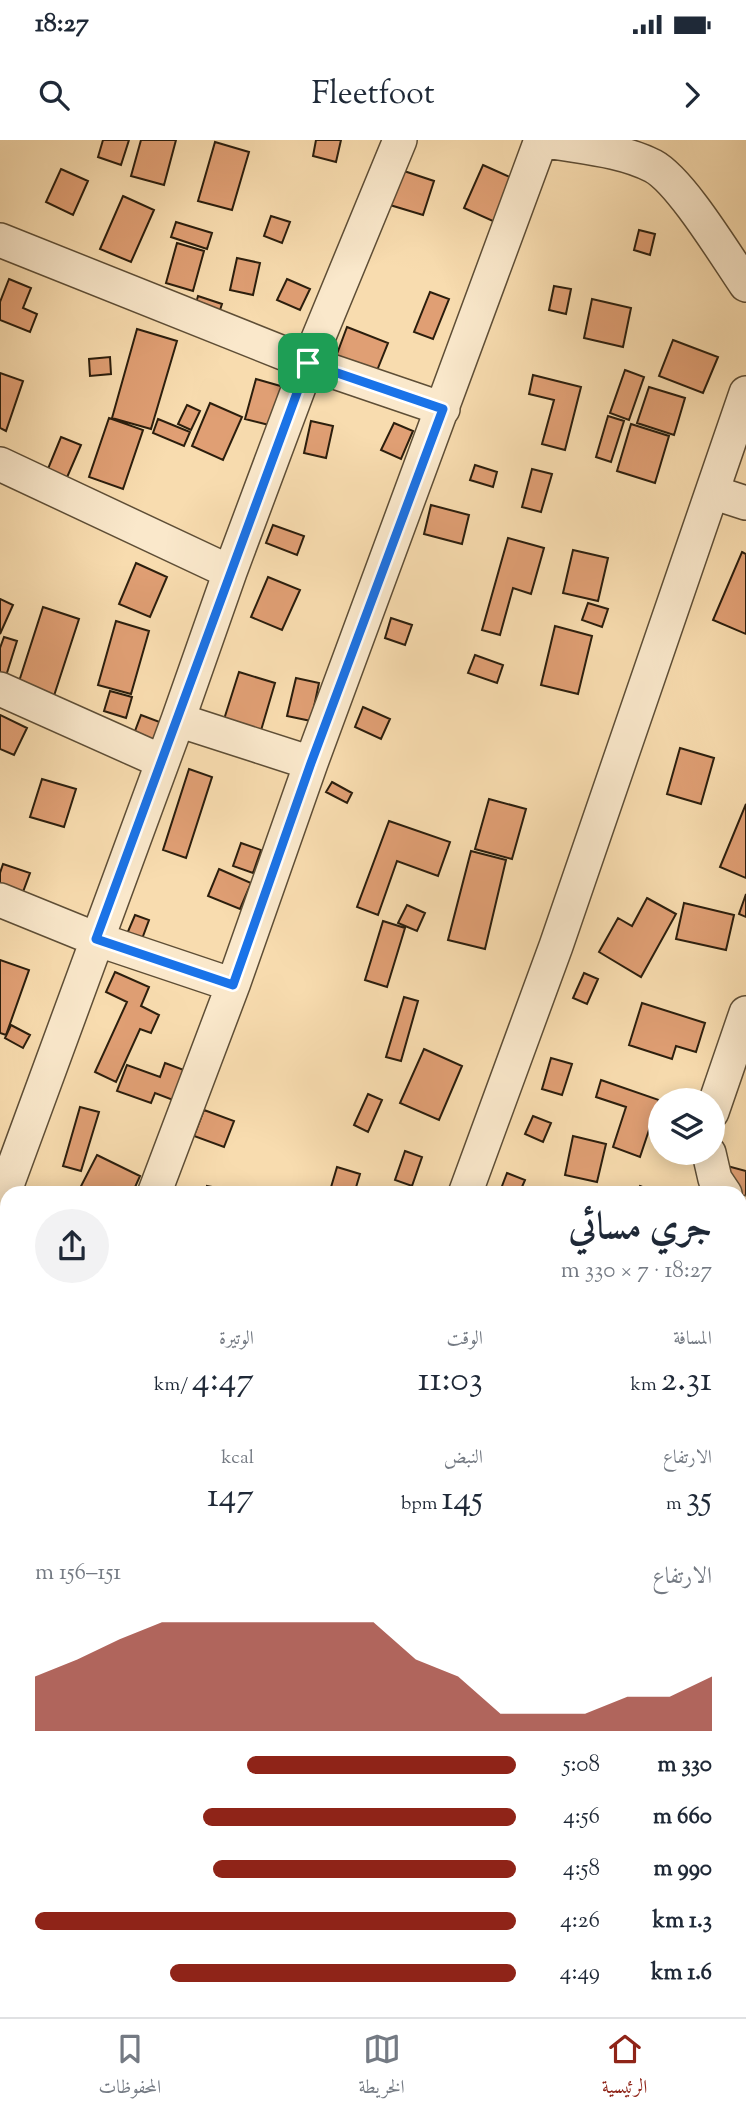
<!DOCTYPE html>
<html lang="ar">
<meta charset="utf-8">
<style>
:root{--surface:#fff;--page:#f2f2f3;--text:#1f2937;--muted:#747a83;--line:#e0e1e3;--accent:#8f2418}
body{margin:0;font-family:"Sorts Mill Goudy",Amiri,serif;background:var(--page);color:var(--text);direction:rtl;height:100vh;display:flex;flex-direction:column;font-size:26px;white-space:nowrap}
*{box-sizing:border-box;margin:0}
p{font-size:23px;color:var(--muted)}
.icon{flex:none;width:38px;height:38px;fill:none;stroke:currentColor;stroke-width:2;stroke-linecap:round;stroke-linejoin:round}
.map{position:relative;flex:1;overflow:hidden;direction:ltr}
.panel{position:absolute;left:0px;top:1046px;width:747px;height:831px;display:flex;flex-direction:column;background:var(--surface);border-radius:21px 21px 0 0;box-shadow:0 4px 18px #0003;direction:rtl}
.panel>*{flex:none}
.tools{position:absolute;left:648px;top:948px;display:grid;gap:14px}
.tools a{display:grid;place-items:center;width:77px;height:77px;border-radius:50%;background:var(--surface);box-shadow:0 4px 18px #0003;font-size:35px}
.pin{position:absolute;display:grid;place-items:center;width:60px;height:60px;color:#fff;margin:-30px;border-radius:14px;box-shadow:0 4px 10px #0006}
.round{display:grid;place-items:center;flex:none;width:74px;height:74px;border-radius:37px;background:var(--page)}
.overview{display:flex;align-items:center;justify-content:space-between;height:119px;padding:0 35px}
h1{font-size:38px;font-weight:600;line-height:52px}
.stats{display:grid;grid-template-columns:repeat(3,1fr);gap:10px;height:119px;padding:7px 35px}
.stats div{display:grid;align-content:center}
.stats b{font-size:35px;font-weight:600}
.stats small{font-size:19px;font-weight:400}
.stats p{font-size:19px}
.chart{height:196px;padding:14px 35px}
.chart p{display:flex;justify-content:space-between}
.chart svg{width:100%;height:126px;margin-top:7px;fill:var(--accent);opacity:.7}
ul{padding:0 35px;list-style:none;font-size:23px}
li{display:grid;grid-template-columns:112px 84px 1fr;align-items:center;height:52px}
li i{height:18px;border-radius:9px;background:var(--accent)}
.status{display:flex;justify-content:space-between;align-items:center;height:49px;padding:0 35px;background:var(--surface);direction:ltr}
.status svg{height:19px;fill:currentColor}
header{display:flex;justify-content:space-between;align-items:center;height:91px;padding:0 35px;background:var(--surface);font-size:32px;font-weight:600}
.tab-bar{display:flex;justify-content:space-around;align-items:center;height:98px;border-top:2px solid var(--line);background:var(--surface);font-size:19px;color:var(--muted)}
.tab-bar a{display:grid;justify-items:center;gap:4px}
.tab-bar .on{color:var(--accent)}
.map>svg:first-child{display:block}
</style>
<div class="status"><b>18:27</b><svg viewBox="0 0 49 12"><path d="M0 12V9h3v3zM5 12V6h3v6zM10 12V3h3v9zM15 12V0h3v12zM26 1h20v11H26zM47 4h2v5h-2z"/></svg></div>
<header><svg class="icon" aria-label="forward" viewBox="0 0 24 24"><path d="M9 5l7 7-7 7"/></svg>Fleetfoot<svg class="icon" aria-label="search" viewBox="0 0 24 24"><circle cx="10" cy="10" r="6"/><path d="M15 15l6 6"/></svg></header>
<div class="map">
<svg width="746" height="1877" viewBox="0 0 746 1877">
<rect width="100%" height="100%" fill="#f8dcaf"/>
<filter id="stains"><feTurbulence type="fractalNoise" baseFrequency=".00286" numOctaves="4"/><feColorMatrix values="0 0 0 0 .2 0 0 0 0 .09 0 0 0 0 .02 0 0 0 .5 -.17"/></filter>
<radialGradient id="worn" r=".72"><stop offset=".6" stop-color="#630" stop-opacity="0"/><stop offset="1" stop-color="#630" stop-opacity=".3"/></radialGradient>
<path fill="#e09f74" stroke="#2b1e0d" stroke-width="2" d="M103 0H129L121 25 98 17Z
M141 0H176L164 45 131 36Z
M316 0H341L336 22 313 16Z
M215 2 249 12 232 70 198 61Z
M483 25 514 39 495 82 464 68Z
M61 29 88 41 73 75 46 62Z
M401 30 434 41 423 75 390 65Z
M123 56 154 70 131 122 100 109Z
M271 76 290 82 282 103 264 96Z
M176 82 212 93 207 109 171 97Z
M639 90 655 94 650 115 634 110Z
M177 103 204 111 193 151 166 143Z
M237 118 260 123 253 155 230 150Z
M9 139 31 148 23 168 37 174 30 192 0 180V162Z
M287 139 310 149 300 170 277 160Z
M554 146 571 149 566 174 549 170Z
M430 152 449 159 433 199 414 192Z
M198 156 222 164 216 182 193 174Z
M592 159 631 168 623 207 584 198Z
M347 187 388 203 374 238 334 222Z
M137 189 177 201 151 289 112 278Z
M673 200 718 217 703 253 659 236Z
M110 217 111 234 90 236 89 219Z
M625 230 644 237 629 280 610 273Z
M0 233 23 241 6 291 0 288Z
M533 235 581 247 565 310 542 304 554 260 529 254Z
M256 239 284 247 273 286 245 279Z
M649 247 685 258 674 295 637 283Z
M210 263 242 277 223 320 192 306Z
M187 265 200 271 191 290 178 284Z
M608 276 624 281 611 322 596 317Z
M109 278 143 290 123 349 89 337Z
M158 279 190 292 184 306 153 293Z
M311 281 333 286 326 318 304 313Z
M394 283 413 291 401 319 381 310Z
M631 284 669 296 655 343 617 331Z
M61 297 81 305 62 349 43 341Z
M475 325 497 332 493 347 470 340Z
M532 329 552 334 541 372 522 367Z
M431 365 469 375 462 404 424 394Z
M273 385 304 396 297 415 266 403Z
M508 398 544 408 531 454 513 448 500 495 482 490Z
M573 410 608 418 598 461 563 453Z
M742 412 746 414V494L713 480Z
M136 423 167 437 150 477 119 464Z
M268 437 300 450 282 490 251 477Z
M0 459 13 465 0 494Z
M588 463 608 469 602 487 582 480Z
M43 467 79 479 50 568 14 557Z
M391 478 412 485 405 505 385 498Z
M116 481 149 491 131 554 98 545Z
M555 486 592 496 578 554 541 545Z
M4 497 17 501 6 536 0 534V508Z
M475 515 503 525 497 543 468 533Z
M239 532 275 543 257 604 220 592Z
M296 538 319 543 311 581 287 576Z
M110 551 132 557 126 578 104 571Z
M363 567 390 579 381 599 355 587Z
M0 575 27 588 14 615 0 609Z
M141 575 165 584 153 617 129 607Z
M680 608 714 618 701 664 667 654Z
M189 629 212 637 186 718 163 710Z
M42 639 76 649 64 687 30 677Z
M332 642 352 653 347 663 326 652Z
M489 659 526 669 512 719 475 709Z
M746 664V738L720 727Z
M389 681 450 702 438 736 397 721 378 775 357 767Z
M241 703 261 710 253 733 233 726Z
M471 711 506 720 485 809 448 800Z
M3 724 30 733 17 768 0 762V733Z
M219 729 251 743 240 769 208 756Z
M746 754V777L739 774Z
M647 758 676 774 641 837 599 812 618 778 632 786Z
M684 763 734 775 726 810 676 799Z
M407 765 425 773 417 791 398 783Z
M135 775 149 780 139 807 124 801Z
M383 781 405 788 387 847 365 840Z
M0 820 29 830 6 895 0 893Z
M115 832 149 847 141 866 159 875 151 893 140 889 116 942 95 932 127 862 106 852Z
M584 833 598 839 587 864 573 858Z
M404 857 418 861 401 921 386 917Z
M642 863 705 883 696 912 676 906 672 919 629 905Z
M11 885 30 895 23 908 5 898Z
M424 909 462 926 439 980 400 963Z
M551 918 572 924 562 955 542 949Z
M165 923 184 930 173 960 155 953 151 963 117 951 127 925 160 937Z
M601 940 659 960 640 1017 613 1007 626 967 596 957Z
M368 954 382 960 368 992 354 985Z
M80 967 99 972 81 1031 63 1026Z
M204 970 234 981 224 1007 194 996Z
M533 976 551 983 543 1002 525 994Z
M573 996 606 1004 597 1042 565 1035Z
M405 1011 422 1017 412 1046 395 1040Z
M97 1015 140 1036 132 1054 78 1052Z
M716 1023 746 1031V1072Z
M337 1027 360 1034 354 1054H329Z
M507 1033 525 1040 519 1054H499Z
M207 1046 223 1049 222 1054H206Z
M640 1046 657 1053V1054H637Z"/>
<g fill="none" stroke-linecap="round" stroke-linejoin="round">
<g stroke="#5e4e36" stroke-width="36">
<path id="street" d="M542 0C578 7 620 9 653 26 681 41 726 116 746 145
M0 100 308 223 443 269
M0 324 230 432
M712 352 746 363
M0 549 161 621
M178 580 311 623
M0 760 96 799 233 845
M712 972 746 873
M709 1013 715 1039 725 1054
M154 1054 233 845 311 623 541 0
M465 1054 556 806 746 253
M0 1064 178 580 230 432 308 223 400 0
M740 1072 746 1077
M740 1155 746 1144
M0 1165 7 1168
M328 1877 331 1871"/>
</g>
<use href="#street" stroke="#fae8cb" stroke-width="33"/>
</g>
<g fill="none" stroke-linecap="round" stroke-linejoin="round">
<g stroke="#fff" stroke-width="14">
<path id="route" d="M308 223 443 269 311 623 233 845 96 799Z"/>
</g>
<use href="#route" stroke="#1a73e8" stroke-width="9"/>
</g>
<rect width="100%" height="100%" filter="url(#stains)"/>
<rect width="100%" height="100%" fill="url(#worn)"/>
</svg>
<div class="tools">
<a><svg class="icon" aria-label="layers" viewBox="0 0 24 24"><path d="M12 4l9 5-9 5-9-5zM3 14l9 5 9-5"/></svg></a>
</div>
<div class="pin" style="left:308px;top:223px;background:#1e9e55"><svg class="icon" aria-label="arrive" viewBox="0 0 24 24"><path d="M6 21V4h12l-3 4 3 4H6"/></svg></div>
<section class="panel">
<div class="overview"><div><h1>جري مسائي</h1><p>18:27 · 7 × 330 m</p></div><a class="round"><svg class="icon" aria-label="share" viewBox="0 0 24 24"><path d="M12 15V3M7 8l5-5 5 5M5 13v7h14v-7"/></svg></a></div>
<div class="stats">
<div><p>المسافة</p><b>2.31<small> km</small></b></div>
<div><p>الوقت</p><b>11:03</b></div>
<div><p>الوتيرة</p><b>4:47<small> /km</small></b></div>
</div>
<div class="stats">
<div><p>الارتفاع</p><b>35<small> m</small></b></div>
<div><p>النبض</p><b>145<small> bpm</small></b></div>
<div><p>kcal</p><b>147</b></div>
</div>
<div class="chart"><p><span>الارتفاع</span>151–156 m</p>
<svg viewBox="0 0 160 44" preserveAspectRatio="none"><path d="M0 44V25L10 19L20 12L30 6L40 6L50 6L60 6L70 6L80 6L90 19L100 25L110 38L120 38L130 38L140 32L150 32L160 25V44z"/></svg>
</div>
<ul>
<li><b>330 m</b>5:08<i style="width:56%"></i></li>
<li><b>660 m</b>4:56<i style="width:65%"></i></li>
<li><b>990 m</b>4:58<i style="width:63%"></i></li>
<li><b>1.3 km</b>4:26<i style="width:100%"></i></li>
<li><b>1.6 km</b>4:49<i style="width:72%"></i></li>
</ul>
</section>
</div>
<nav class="tab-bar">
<a class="on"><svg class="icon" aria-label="home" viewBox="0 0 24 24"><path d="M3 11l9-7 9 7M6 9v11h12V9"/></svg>الرئيسية</a>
<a><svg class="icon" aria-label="map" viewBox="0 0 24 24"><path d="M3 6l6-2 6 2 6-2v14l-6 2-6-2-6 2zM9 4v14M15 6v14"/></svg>الخريطة</a>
<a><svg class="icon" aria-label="saved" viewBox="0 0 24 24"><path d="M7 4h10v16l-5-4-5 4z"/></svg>المحفوظات</a>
</nav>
